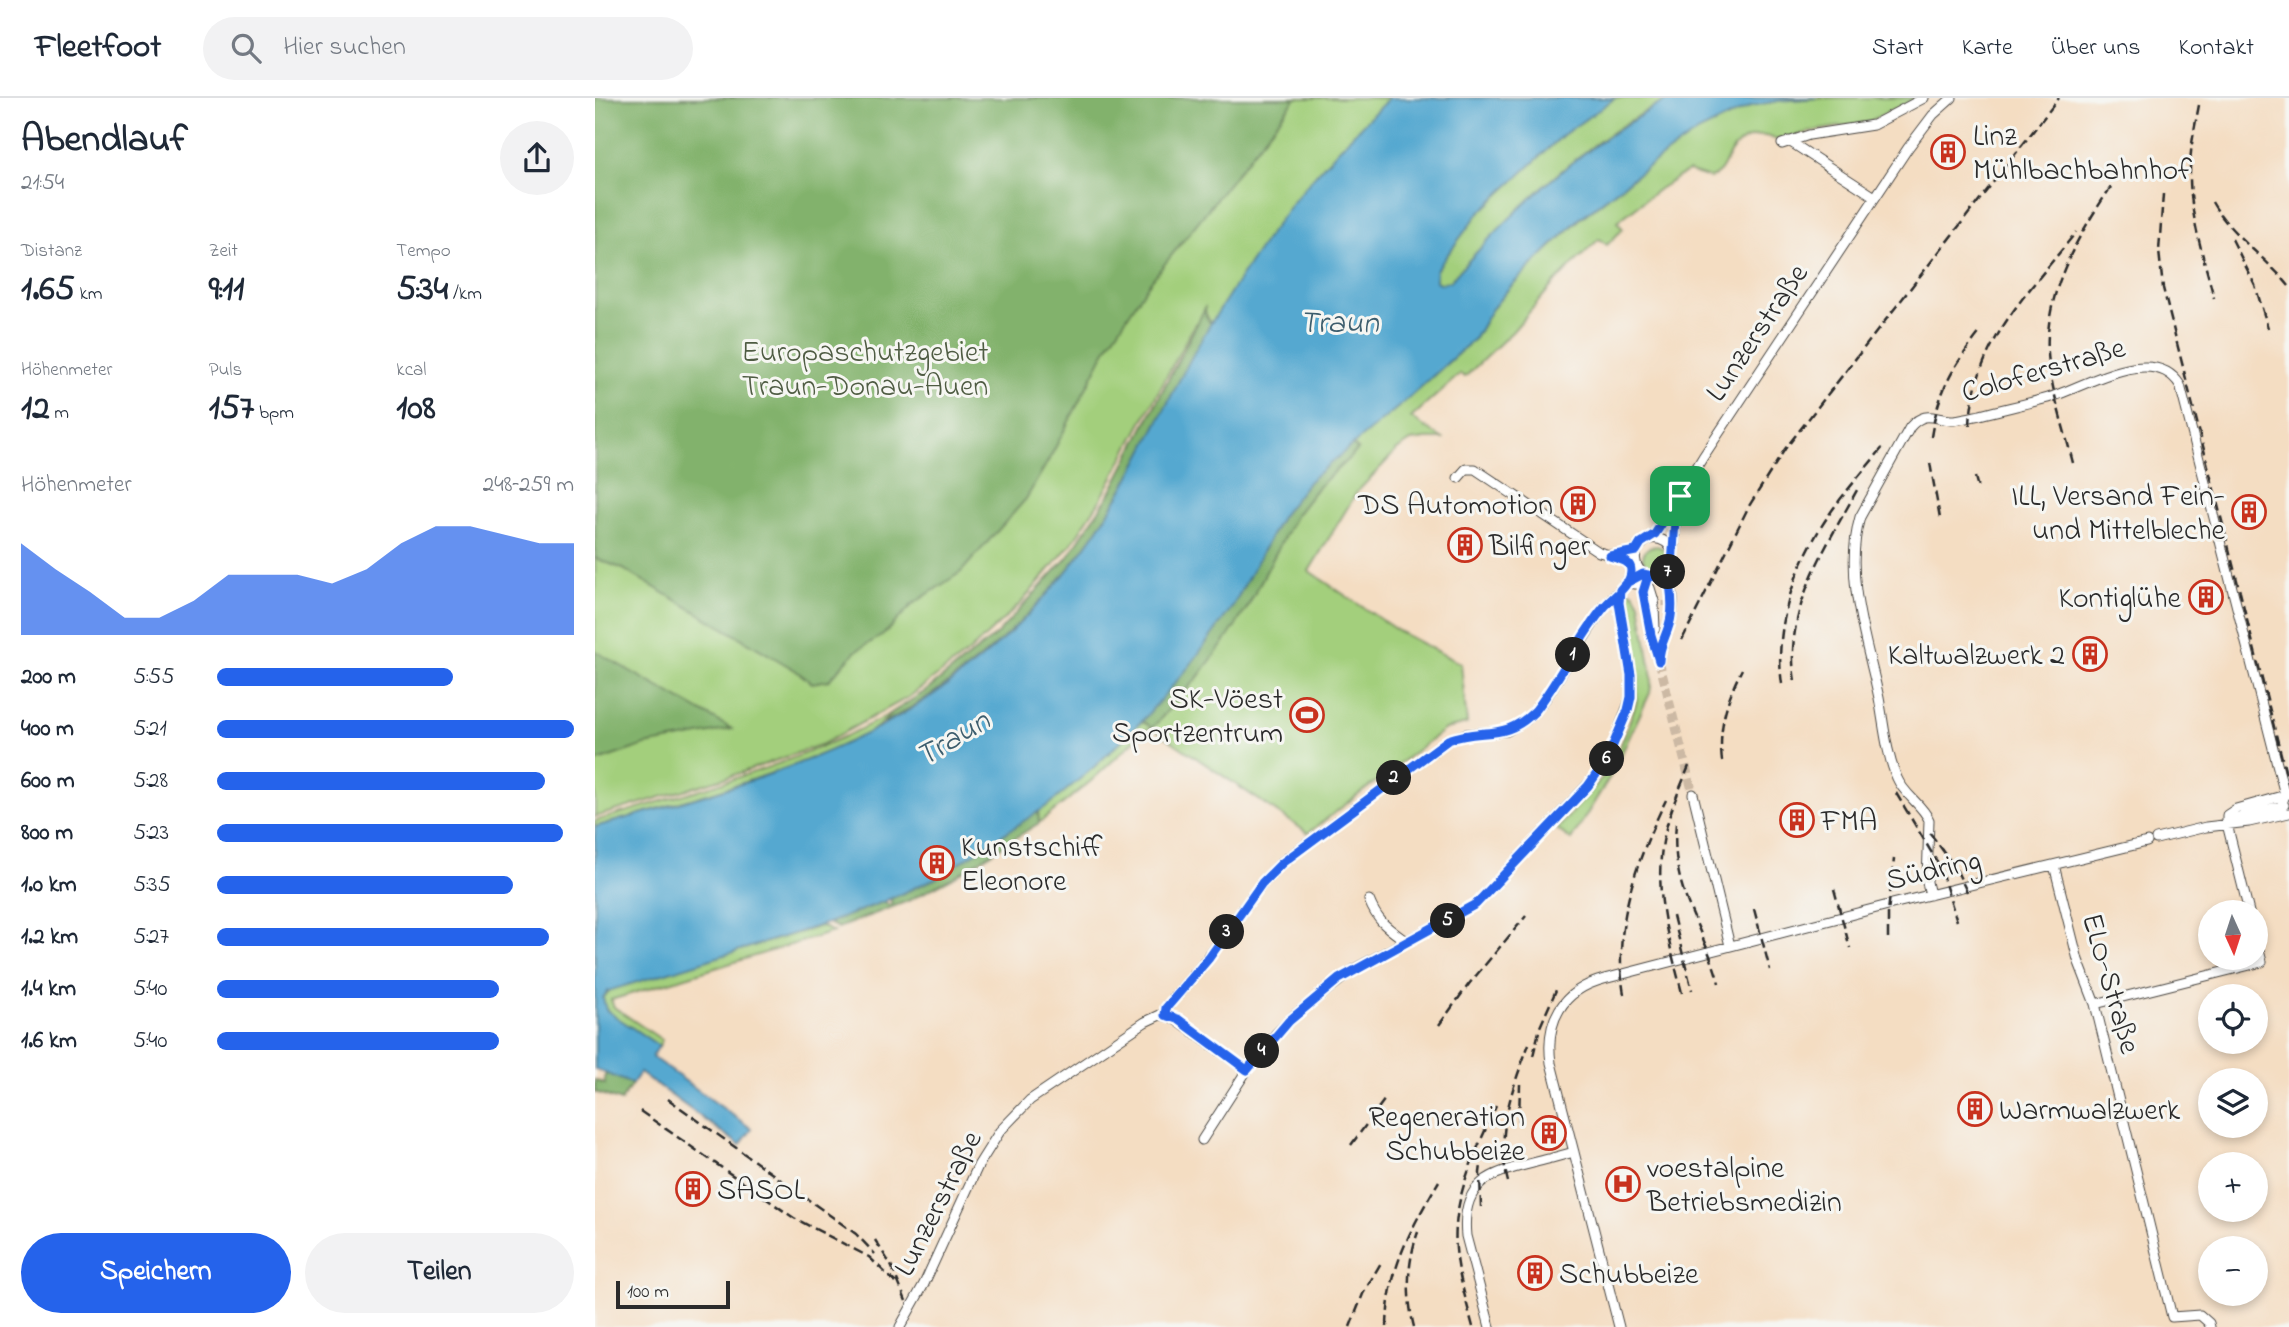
<!DOCTYPE html>
<html lang="de">
<meta charset="utf-8">
<style>
:root{--surface:#fff;--page:#f2f2f3;--text:#1f2937;--muted:#747a83;--line:#e0e1e3;--accent:#2563eb}
body{margin:0;font-family:"Indie Flower",sans-serif;background:var(--page);color:var(--text);height:100vh;display:flex;flex-direction:column;font-size:26px;white-space:nowrap}
*{box-sizing:border-box;margin:0}
p{font-size:23px;color:var(--muted)}
.icon{flex:none;width:38px;height:38px;fill:none;stroke:currentColor;stroke-width:2;stroke-linecap:round;stroke-linejoin:round}
.map{position:relative;flex:1;overflow:hidden}
.details{display:flex;flex-direction:column;background:var(--surface);width:595px}
.details>*{flex:none}
.needle{width:46px;rotate:177deg}
.controls{position:absolute;left:1603px;top:802px;display:grid;gap:14px}
.controls a{display:grid;place-items:center;width:70px;height:70px;border-radius:50%;background:var(--surface);box-shadow:0 4px 10px #0003;font-size:35px}
.scale{position:absolute;left:21px;bottom:18px;width:114px;box-sizing:border-box;padding-left:7px;border:4px solid #2b2b2b;border-top:0;font-size:19px;line-height:24px;white-space:nowrap;color:#2b2b2b;-webkit-text-stroke:5px #f6f6f2;paint-order:stroke}
.pin{position:absolute;display:grid;place-items:center;width:60px;height:60px;color:#fff;margin:-30px;border-radius:14px;box-shadow:0 4px 10px #0006}
.km{position:absolute;width:35px;height:35px;margin:-18px;border-radius:50%;background:#222;color:#fff;font-size:19px;line-height:35px;text-align:center}
.round{display:grid;place-items:center;flex:none;width:74px;height:74px;border-radius:37px;background:var(--page)}
.head{display:flex;align-items:center;justify-content:space-between;height:119px;padding:0 21px}
h1{font-size:38px;font-weight:800;line-height:52px}
.stats{display:grid;grid-template-columns:repeat(3,1fr);gap:10px;height:119px;padding:7px 21px}
.stats div{display:grid;align-content:center}
.stats b{font-size:35px;font-weight:800}
.stats small{font-size:19px;font-weight:400}
.stats p{font-size:19px}
.chart{height:196px;padding:14px 21px}
.chart p{display:flex;justify-content:space-between}
.chart svg{width:100%;height:126px;margin-top:7px;fill:var(--accent);opacity:.7}
.action{display:flex;gap:14px;margin-top:auto;padding:14px 21px}
.action a{flex:1;height:80px;border-radius:42px;background:var(--accent);color:#fff;font-size:28px;font-weight:800;line-height:80px;text-align:center}
.action a+a{background:var(--page);color:var(--text)}
ul{padding:0 21px;list-style:none;font-size:23px}
li{display:grid;grid-template-columns:112px 84px 1fr;align-items:center;height:52px}
li i{height:18px;border-radius:9px;background:var(--accent)}
header{display:flex;align-items:center;gap:42px;box-sizing:border-box;height:98px;padding:0 35px;background:var(--surface);border-bottom:2px solid var(--line)}
header strong{font-size:33px}
nav{display:flex;gap:38px;margin-inline-start:auto;font-size:24px}
.search{width:490px;height:63px;background:var(--page);display:flex;align-items:center;gap:18px;box-sizing:border-box;padding:0 24px;border-radius:38px;color:var(--muted);font-size:26px}
main{display:flex;flex:1;min-height:0}
.map>svg:first-child{display:block}
</style>
<header>
<strong>Fleetfoot</strong>
<div class="search"><svg class="icon" aria-label="search" viewBox="0 0 24 24"><circle cx="10" cy="10" r="6"/><path d="M15 15l6 6"/></svg>Hier suchen</div>
<nav><a>Start</a><a>Karte</a><a>Über uns</a><a>Kontakt</a></nav>
</header>
<main>
<section class="details">
<div class="head"><div><h1>Abendlauf</h1><p>21:54</p></div><a class="round"><svg class="icon" aria-label="share" viewBox="0 0 24 24"><path d="M12 15V3M7 8l5-5 5 5M5 13v7h14v-7"/></svg></a></div>
<div class="stats">
<div><p>Distanz</p><b>1.65<small> km</small></b></div>
<div><p>Zeit</p><b>9:11</b></div>
<div><p>Tempo</p><b>5:34<small> /km</small></b></div>
</div>
<div class="stats">
<div><p>Höhenmeter</p><b>12<small> m</small></b></div>
<div><p>Puls</p><b>157<small> bpm</small></b></div>
<div><p>kcal</p><b>108</b></div>
</div>
<div class="chart"><p><span>Höhenmeter</span>248–259 m</p>
<svg viewBox="0 0 160 44" preserveAspectRatio="none"><path d="M0 44V12L10 21L20 29L30 38L40 38L50 32L60 23L70 23L80 23L90 26L100 21L110 12L120 6L130 6L140 9L150 12L160 12V44z"/></svg>
</div>
<ul>
<li><b>200 m</b>5:55<i style="width:66%"></i></li>
<li><b>400 m</b>5:21<i style="width:100%"></i></li>
<li><b>600 m</b>5:28<i style="width:92%"></i></li>
<li><b>800 m</b>5:23<i style="width:97%"></i></li>
<li><b>1.0 km</b>5:35<i style="width:83%"></i></li>
<li><b>1.2 km</b>5:27<i style="width:93%"></i></li>
<li><b>1.4 km</b>5:40<i style="width:79%"></i></li>
<li><b>1.6 km</b>5:40<i style="width:79%"></i></li>
</ul>
<div class="action"><a>Speichern</a><a>Teilen</a></div>
</section>
<div class="map">
<svg width="1694" height="1229" viewBox="0 0 1694 1229">
<rect width="100%" height="100%" fill="#f6f6f2"/>
<filter id="ink" filterUnits="userSpaceOnUse"><feTurbulence type="fractalNoise" baseFrequency=".0143" numOctaves="2"/><feDisplacementMap in="SourceGraphic" scale="14" xChannelSelector="R" yChannelSelector="G"/><feConvolveMatrix kernelMatrix="1 2 1 2 8 2 1 2 1" color-interpolation-filters="sRGB"/></filter>
<filter id="wash" filterUnits="userSpaceOnUse"><feTurbulence type="fractalNoise" baseFrequency=".00686" numOctaves="4" result="noise"/><feDisplacementMap in="SourceGraphic" scale="28" xChannelSelector="R" yChannelSelector="G"/><feGaussianBlur stdDeviation="1.57" result="paint"/><feColorMatrix in="noise" values="0 0 0 0 0 0 0 0 0 0 0 0 0 0 0 0 0 1.4 0 .05"/><feComposite in="paint" operator="in"/></filter>
<g filter="url(#wash)">
<rect width="100%" height="100%" fill="#f4ddc2"/>
<path fill="#a3cf7c" stroke="#677d54" stroke-width="2" d="M0 0H795L743 53 695 108 616 226 610 214 599 227 506 401 477 445 426 505 374 554 314 599 228 646 136 678 0 719Z
M1020 0H1077C990 41 919 113 855 183L845 186 841 183V172L883 116 968 37Z
M1221 0H1322L1273 24 1219 33 1181 42C1168 34 1150 38 1139 50 1128 62 1132 73 1115 80L1093 73 1064 91 1022 124 1028 131 1012 147 1004 141 960 184 918 233 870 279 865 276 816 320 848 341H831L816 343 802 352 762 394 714 473 803 533 866 566 872 626 850 631 713 735 557 630 551 632 496 683 444 725 443 713 499 669 547 623 558 629 603 579 652 510 700 418 722 390 763 351 757 346 807 306 880 240 896 212 915 189 985 121 1048 72 1102 34 1156 8 1183 3Z
M1048 460a12 12 0 1 1 24 0a12 12 0 1 1-24 0Z
M1033 491 1040 496 1045 505 1057 580 1055 595 1019 672 976 742 962 731 1009 678 1026 646 1041 606 1043 582 1033 506 1029 505V496Z
M296 615C282 635 255 643 234 653 158 685 79 706 0 729V723C101 692 203 667 296 615Z
M226 828 238 834 16 902 19 909 67 942 64 948 15 915 9 909 8 900 17 890Z"/>
<path fill="#82b26c" stroke="#566e4c" stroke-width="2" d="M0 0H701L553 187 513 248 456 358 431 401 366 474 318 506 288 537 261 553 234 582 217 585 200 572 28 471 0 460Z
M610 210 611 219 616 226C584 285 555 346 520 404 465 496 383 574 289 625L296 615 332 592 403 535 472 460 514 397Z
M757 346 763 352 722 390 700 418 652 510 631 542 603 579 557 630 547 623 594 568 638 508 686 419 714 383Z
M0 553 137 631 50 647 0 664Z
M443 713 444 725 357 780 313 803 243 830 233 825 290 803 293 807 297 805 295 801 341 780Z
M12 974 37 986 26 1003 0 994V982L10 986 9 980Z"/>
<path fill="#55a8d0" stroke="#406a7e" stroke-width="2" d="M794 0H1020L968 37 883 116 841 172V183L845 186 855 183C902 131 951 81 1009 41 1028 28 1048 16 1068 4L1077 0H1221L1183 3 1156 8 1102 34 1048 72 984 121 915 189 896 212 880 240 807 306 714 383 686 419 638 508 594 569 547 623 499 669 455 706 341 780 290 803 233 825 13 893 8 900 11 912 64 948 57 959 157 1031 145 1047 45 975 37 986 0 971V729C108 698 219 670 316 611 398 561 471 486 520 404 555 346 581 282 616 225 640 187 668 143 695 108 725 69 760 34 794 0Z"/>
</g>
<g filter="url(#ink)">
<g fill="none" stroke-linecap="round" stroke-linejoin="round">
<path stroke="#ccb9a4" stroke-width="9" stroke-dasharray="9 4.5" stroke-linecap="butt" d="M1072 508V503
M1064 563 1098 696"/>
<g stroke="#494642" stroke-width="11">
<path id="minor" d="M1194 43 1280 99
M1187 46 1214 37 1278 27 1329 0
M863 380 871 371H880L1004 454 1040 464
M1085 398 1081 422 1077 468 1067 478C1047 482 1035 467 1043 449L1060 436 1066 428 1108 359 1313 50 1338 17 1357 0
M1054 441C1065 439 1073 443 1078 454
M1052 483 1050 487 1055 490 1059 503
M1031 485 1050 487 1048 494 1061 552
M1059 508 1060 531
M1065 547C1075 529 1083 504 1074 484
M1098 696 1135 848
M1636 723 1654 716 1689 707
M1561 741 1611 729 1654 724 1694 715
M1459 767 1483 862 1500 906 1577 1219 1605 1217 1614 1225 1615 1229
M1335 797 1332 784 1334 722C1327 706 1309 697 1302 680 1291 655 1289 626 1284 600 1272 543 1248 478 1265 419L1315 329C1331 311 1339 322 1359 322 1368 321 1376 319 1385 317 1408 311 1431 306 1453 300 1488 290 1558 244 1585 287L1690 697 1683 717
M774 802C783 825 793 830 812 844
M1654 814 1632 726V717L1641 711 1694 696
M1500 906 1667 864 1661 841
M570 917 571 910 613 860 667 785 686 765 853 642 871 636 912 633 931 622 950 601 1008 510 1025 492 1042 470
M607 1042 652 972 681 936 701 916 761 870 881 806 1002 677 1018 648 1036 599V577L1024 505 1025 492
M957 1060 979 1054
M305 1229 329 1186 383 1068 405 1033 435 1002 550 924 565 917 577 919 652 972
M895 1229 871 1138C865 1076 905 1074 953 1061
M1024 1229 956 965C950 923 967 892 1009 881L1297 806 1552 744"/>
</g>
<use href="#minor" stroke="#fff" stroke-width="9"/>
<path stroke="#2b2b2b" stroke-width="2.5" stroke-dasharray="10 5" stroke-linecap="butt" d="M1604 7C1600 28 1595 50 1595 72 1594 115 1608 157 1619 200
M1568 96 1564 153 1568 190 1694 688
M1617 104C1637 139 1670 158 1694 188
M1637 141 1660 187 1673 230
M1375 328C1378 246 1433 196 1481 134
M1336 339C1343 294 1358 268 1386 233
M1335 365 1345 420
M1478 365C1469 329 1456 293 1453 256 1449 195 1483 137 1516 89
M1380 379 1383 390
M1087 542 1154 408 1190 351 1464 0
M1200 583C1188 513 1230 451 1262 392
M1187 586C1178 525 1203 460 1238 411 1254 389 1272 369 1289 348
M1127 663C1123 629 1132 600 1147 571
M1301 695 1344 767 1362 823
M1081 725C1075 793 1107 824 1124 885
M1335 735 1360 769 1374 798
M1239 791 1255 850
M1159 811 1175 872
M1078 818 1097 892
M1293 840V814L1299 761
M1087 895C1075 847 1060 800 1067 750 1071 721 1083 695 1094 668
M1029 896C1017 830 1042 760 1071 702
M844 927 874 886 931 818
M938 958 945 929 961 892
M73 1001 261 1136 280 1156
M45 1013 199 1120 274 1159 301 1185
M924 1023 925 986
M756 1047 790 1001
M913 1084C900 1035 917 991 934 946
M886 1109 885 1075 888 1051
M280 1142 296 1167 311 1203
M755 1229 768 1196 787 1163
M792 1229C793 1171 815 1132 844 1083
M819 1229C811 1198 812 1165 823 1134
M878 1229C872 1206 865 1183 862 1160 854 1105 880 1056 901 1008"/>
</g>
</g>
<g fill="none" stroke-linecap="round" stroke-linejoin="round" filter="url(#ink)">
<g stroke="#fff" stroke-width="14">
<path id="route" d="M1085 398 1060 436 1046 445 1041 453 1015 458C1023 461 1036 462 1036 473 1036 487 1019 498 1010 508 983 540 966 580 940 613 909 644 888 629 853 642L687 765 667 785 614 860 571 910 570 917 583 921 652 972 694 923 744 881 881 806 993 688 1012 661 1033 612 1036 599V577L1024 505 1025 492 1031 485 1048 476 1062 479 1074 472C1074 489 1079 500 1076 518 1074 535 1064 545 1064 563L1056 537 1048 494 1053 478C1064 480 1071 477 1077 468L1080 422 1085 398"/>
</g>
<use href="#route" stroke="#2563eb" stroke-width="9"/>
</g>
<defs>
<g id="building-ring" transform="scale(1.75)"><circle r="9.5" fill="#f6f6f2" stroke="#c8321e" stroke-width="1.5"/><path d="M-4-6H4V6H1V3H-1V6H-4ZM-2.5-4.3h1.7v1.8h-1.7ZM.8-4.3h1.7v1.8H.8ZM-2.5-1h1.7V.8h-1.7ZM.8-1h1.7V.8H.8Z" fill="#c8321e"/></g>
<g id="stadium-ring" transform="scale(1.75)"><circle r="9.5" fill="#f6f6f2" stroke="#c8321e" stroke-width="1.5"/><path d="M0-5a6.5 5 0 1 0 0 10a6.5 5 0 1 0 0-10ZM-3.5-1.8h7v3.6h-7Z" fill="#c8321e"/></g>
<g id="hospital-ring" transform="scale(1.75)"><circle r="9.5" fill="#f6f6f2" stroke="#c8321e" stroke-width="1.5"/><path d="M-5-5h3v3.5h4V-5h3V5h-3V1.5h-4V5h-3Z" fill="#c8321e"/></g>
</defs>
<g fill-rule="evenodd">
<use href="#building-ring" x="1353" y="54"/>
<use href="#building-ring" x="983" y="406"/>
<use href="#building-ring" x="1654" y="414"/>
<use href="#building-ring" x="870" y="447"/>
<use href="#building-ring" x="1611" y="499"/>
<use href="#building-ring" x="1495" y="556"/>
<use href="#stadium-ring" x="712" y="617"/>
<use href="#building-ring" x="1202" y="722"/>
<use href="#building-ring" x="342" y="765"/>
<use href="#building-ring" x="1380" y="1011"/>
<use href="#building-ring" x="954" y="1035"/>
<use href="#hospital-ring" x="1028" y="1086"/>
<use href="#building-ring" x="98" y="1091"/>
<use href="#building-ring" x="940" y="1175"/>
</g>
<g text-anchor="middle" stroke-width="6" stroke-linejoin="round" paint-order="stroke">
<g font-size="30" fill="#2b2b2b" stroke="#f6f6f2" text-anchor="start">
<text x="1378" y="47">Linz<tspan x="1378" dy="34">Mühlbachbahnhof</tspan></text>
<text x="1630" y="407" text-anchor="end">ILL, Versand Fein-<tspan x="1630" dy="34">und Mittelbleche</tspan></text>
<text x="958" y="416" text-anchor="end">DS Automotion</text>
<text x="894" y="457">Bilfinger</text>
<text x="1586" y="509" text-anchor="end">Kontiglühe</text>
<text x="1470" y="566" text-anchor="end">Kaltwalzwerk 2</text>
<text x="688" y="610" text-anchor="end">SK-Vöest<tspan x="688" dy="34">Sportzentrum</tspan></text>
<text x="1226" y="732">FMA</text>
<text x="366" y="758">Kunstschiff<tspan x="366" dy="34">Eleonore</tspan></text>
<text x="1404" y="1021">Warmwalzwerk</text>
<text x="930" y="1028" text-anchor="end">Regeneration<tspan x="930" dy="34">Schubbeize</tspan></text>
<text x="1052" y="1079">voestalpine<tspan x="1052" dy="34">Betriebsmedizin</tspan></text>
<text x="122" y="1101">SASOL</text>
<text x="964" y="1185">Schubbeize</text>
</g>
<g font-size="30" fill="#2b2b2b" stroke="#f6f6f2">
<text transform="translate(1161 234) rotate(-56)" y="10">Lunzerstraße</text>
<text transform="translate(1448 271) rotate(-16)" y="10">Coloferstraße</text>
<text transform="translate(1338 771) rotate(-13)" y="10">Südring</text>
<text transform="translate(1517 885) rotate(74)" y="10">ELO-Straße</text>
<text transform="translate(342 1105) rotate(-63)" y="10">Lunzerstraße</text>
</g>
<g font-size="30" fill="#4f5c43" stroke="#f6f6f2">
<text x="270" y="263">Europaschutzgebiet<tspan x="270" dy="34">Traun-Donau-Auen</tspan></text>
</g>
<g font-size="32" font-style="italic" fill="#3c5d6d" stroke="#f6f6f2">
<text x="744" y="234">Traun</text>
<text transform="translate(357 639) rotate(-31)" y="11">Traun</text>
</g>
</g>
</svg>
<div class="controls">
<a><svg class="needle" viewBox="-14 -14 28 28"><path d="M0-13l5 13h-10z" fill="#e53935"/><path d="M0 13l5-13h-10z" fill="#747a83"/></svg></a>
<a><svg class="icon" aria-label="locate" viewBox="0 0 24 24"><circle cx="12" cy="12" r="6"/><path d="M12 2v4M12 18v4M2 12h4M18 12h4"/></svg></a>
<a><svg class="icon" aria-label="layers" viewBox="0 0 24 24"><path d="M12 4l9 5-9 5-9-5zM3 14l9 5 9-5"/></svg></a>
<a>+</a>
<a>−</a>
</div>
<div class="scale">100 m</div>
<div class="pin" style="left:1085px;top:398px;background:#1e9e55"><svg class="icon" aria-label="arrive" viewBox="0 0 24 24"><path d="M6 21V4h12l-3 4 3 4H6"/></svg></div>
<b class="km" style="left:978px;top:557px">1</b>
<b class="km" style="left:799px;top:680px">2</b>
<b class="km" style="left:632px;top:834px">3</b>
<b class="km" style="left:667px;top:953px">4</b>
<b class="km" style="left:853px;top:823px">5</b>
<b class="km" style="left:1012px;top:661px">6</b>
<b class="km" style="left:1073px;top:474px">7</b>
</div>
</main>
